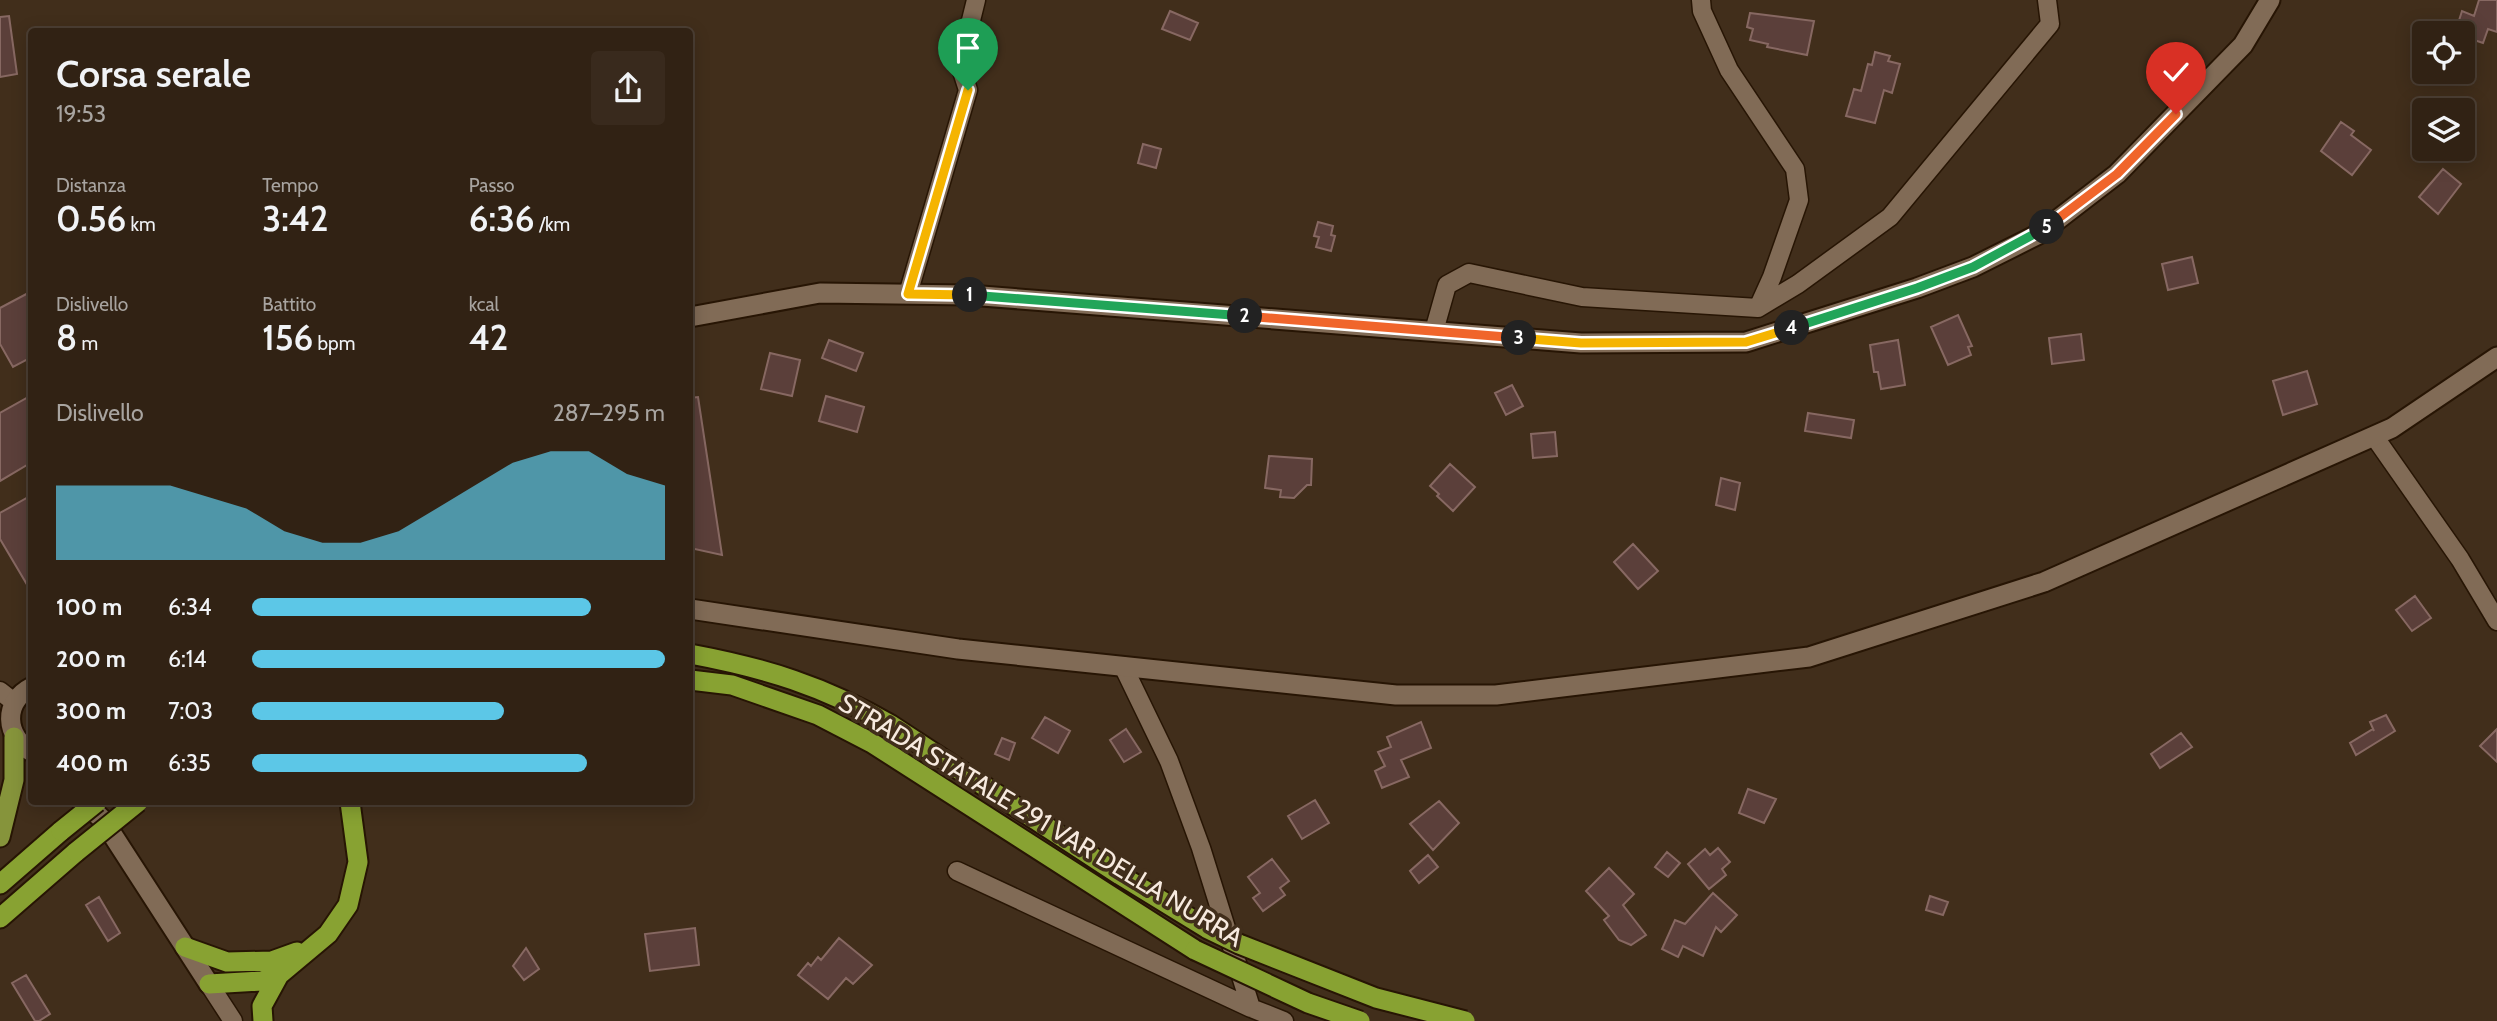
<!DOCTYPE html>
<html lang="it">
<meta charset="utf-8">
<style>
:root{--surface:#312214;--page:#392a1d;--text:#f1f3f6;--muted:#a8a4a0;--line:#4c3f34;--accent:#5cc7e7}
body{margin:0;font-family:Cabin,sans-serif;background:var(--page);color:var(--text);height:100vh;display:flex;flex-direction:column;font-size:26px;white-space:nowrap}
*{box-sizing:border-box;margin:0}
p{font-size:23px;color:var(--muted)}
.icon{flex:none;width:38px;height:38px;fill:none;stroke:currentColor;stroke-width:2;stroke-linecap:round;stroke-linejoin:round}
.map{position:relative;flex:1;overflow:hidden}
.side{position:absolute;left:28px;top:28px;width:665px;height:777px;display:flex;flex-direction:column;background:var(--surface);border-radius:7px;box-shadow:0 4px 18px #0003,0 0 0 2px var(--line)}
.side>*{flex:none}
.controls{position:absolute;left:2412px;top:21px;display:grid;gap:14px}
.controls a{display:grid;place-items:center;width:63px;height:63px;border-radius:7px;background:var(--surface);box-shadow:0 4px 18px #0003,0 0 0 2px var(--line);font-size:35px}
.pin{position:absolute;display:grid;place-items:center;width:60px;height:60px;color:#fff;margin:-72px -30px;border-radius:50% 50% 50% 0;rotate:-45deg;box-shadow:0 0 7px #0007}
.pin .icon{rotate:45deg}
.km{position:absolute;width:35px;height:35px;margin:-18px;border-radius:50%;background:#222;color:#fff;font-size:19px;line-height:35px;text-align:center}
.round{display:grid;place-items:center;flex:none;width:74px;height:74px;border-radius:7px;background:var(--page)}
.headline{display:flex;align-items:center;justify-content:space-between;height:119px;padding:0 28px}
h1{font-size:38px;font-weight:600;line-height:52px}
.stats{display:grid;grid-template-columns:repeat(3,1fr);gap:10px;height:119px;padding:7px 28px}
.stats div{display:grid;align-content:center}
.stats b{font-size:35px;font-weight:600}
.stats small{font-size:19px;font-weight:400}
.stats p{font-size:19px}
.chart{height:196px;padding:14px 28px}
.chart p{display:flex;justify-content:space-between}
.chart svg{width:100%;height:126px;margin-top:7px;fill:var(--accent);opacity:.7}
ul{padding:0 28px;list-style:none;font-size:23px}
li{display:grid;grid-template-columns:112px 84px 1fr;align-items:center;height:52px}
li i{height:18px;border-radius:9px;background:var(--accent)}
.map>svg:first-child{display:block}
</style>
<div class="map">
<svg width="2497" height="1021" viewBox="0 0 2497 1021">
<rect width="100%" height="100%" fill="#412e1b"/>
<path fill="#5b3f3a" stroke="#876862" stroke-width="2" d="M2479 0H2497V32L2488 29 2483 43 2462 36V33H2455L2462 11 2474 16Z
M1170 11 1198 23 1190 40 1162 29Z
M1750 13 1814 21 1807 55 1767 47 1768 44 1750 40 1753 29 1747 27Z
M9 16 17 74 0 77V17Z
M1875 52 1890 56 1888 61 1900 64 1892 93 1884 90 1875 123 1846 116 1854 89 1861 91 1868 64 1872 65Z
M2341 122 2354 131 2351 135 2371 150 2352 175 2321 151Z
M1143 144 1161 149 1156 168 1138 163Z
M2443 169 2461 184 2438 214 2419 197Z
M1318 222 1333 226 1331 235 1335 236 1331 251 1316 247 1319 237 1314 236Z
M2192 257 2198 283 2168 290 2162 264Z
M32 291V357L13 367 0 344V308Z
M1958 315 1972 346 1968 347 1971 355 1948 365 1931 327Z
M2081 334 2084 360 2052 364 2049 338Z
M829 340 863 353 856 371 822 358Z
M1898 340 1905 385 1881 389 1878 372H1874L1870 345Z
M770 353 800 360 792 396 761 389Z
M2307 371 2317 404 2283 415 2273 381Z
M1512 385 1523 406 1506 415 1495 393Z
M32 395V462L0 481V413Z
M826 396 864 407 857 432 819 421Z
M698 397 722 555 690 548V398Z
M1808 413 1854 420 1851 438 1805 431Z
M1555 432 1557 456 1533 458 1531 434Z
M1269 456 1312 459 1311 485H1307L1294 498 1280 497 1281 490 1265 488Z
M1450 464 1475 487 1453 511 1437 496 1439 494 1430 486Z
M1721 478 1740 483 1735 510 1716 505Z
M32 495V593L0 539V513Z
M1633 544 1658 571 1638 589 1614 562Z
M2415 596 2431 618 2412 631 2396 610Z
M2386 715 2395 731 2356 755 2350 743 2373 729 2374 731 2370 722Z
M1045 717 1070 731 1058 753 1032 738Z
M1421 722 1431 748 1401 760 1409 777 1382 788 1375 771 1385 766 1378 752 1391 747 1387 737Z
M1126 729 1141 752 1124 762 1110 740Z
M2497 729V762L2480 746Z
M2181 733 2192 747 2160 768 2151 754Z
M1002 738 1015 743 1009 760 995 754Z
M1748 789 1776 799 1764 823 1739 813Z
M1315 800 1329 823 1302 839 1288 816Z
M1439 801 1459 823 1433 850 1410 824Z
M1718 848 1730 862 1722 869 1726 875 1709 889 1688 864 1705 849 1710 855Z
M1667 852 1680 863 1668 877 1655 867Z
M1428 855 1438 867 1419 883 1410 871Z
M1272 859 1289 881 1280 888 1285 895 1263 911 1253 898 1260 893 1248 877Z
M1609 868 1634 894 1623 905 1646 935 1631 945 1619 940 1604 920 1609 916 1586 891Z
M1713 893 1737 915 1721 932 1716 927 1703 956 1683 946 1678 957 1662 949 1675 920 1685 924Z
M1930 896 1948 902 1943 915 1926 910Z
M99 897 120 933 108 941 86 905Z
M695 928 699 965 650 971 645 934Z
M839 938 872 965 853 984 846 978 828 999 798 975 808 963 811 966 818 957 821 960Z
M526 948 539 969 524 980 513 966Z
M26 975 50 1014 39 1021H35L12 983Z"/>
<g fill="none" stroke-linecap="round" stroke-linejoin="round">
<g stroke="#271504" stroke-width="21">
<path id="minor" d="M1701 0 1702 11 1729 70 1795 169 1799 200 1772 277 1758 308
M908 294 968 90 960 65 976 0
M1434 331 1447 285 1469 273 1582 297 1758 308 1798 284 1890 217 2050 24 2047 0
M2374 436 2460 559 2497 621
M1123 666 1169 761 1201 848 1251 1008
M0 691 14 702
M957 871 1251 1008 1284 1021
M209 984 233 1021"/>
</g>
<g stroke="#271504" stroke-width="23">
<path id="tertiary" d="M690 317 820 293 969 295 1581 343 1746 342 1917 288 1973 267 2039 234 2117 174 2243 45 2270 0
M690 609 958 649 1396 695H1496L1809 657 2044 582 2392 428 2497 357
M32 687C2 702 5 737 32 752
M84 802 103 820 209 984"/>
</g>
<g stroke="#271504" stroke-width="23">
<path id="primary" d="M0 837 14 780V737"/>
</g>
<g stroke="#271504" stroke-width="23">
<path id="trunk" d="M690 654C765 668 824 686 891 725L1120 875 1208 929
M690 680 732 685 818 715 872 743 1195 950
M0 884 61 831
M0 918 76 852
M185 947 227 962 272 961 297 952
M209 984 262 981 279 975 328 934 348 905 358 862 350 802
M263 1021 262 1006 279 975"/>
</g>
<use href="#minor" stroke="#816b56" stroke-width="18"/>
<use href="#tertiary" stroke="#816b56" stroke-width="19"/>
<use href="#primary" stroke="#86943b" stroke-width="19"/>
<use href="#trunk" stroke="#88a232" stroke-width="19"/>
<g stroke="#271504" stroke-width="23" stroke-linecap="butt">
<path id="trunk-bridge" d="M61 831 97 802
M76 852 138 802
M1208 929 1239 944 1376 998 1465 1021
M1195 950 1308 1003 1360 1021"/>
</g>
<use href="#trunk-bridge" stroke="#88a232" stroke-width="19"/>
</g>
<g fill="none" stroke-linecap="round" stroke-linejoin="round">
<g stroke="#fff" stroke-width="14">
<path id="split-1" d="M968 90 908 294 970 295"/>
</g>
<g stroke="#fff" stroke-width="14">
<path id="split-2" d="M970 295 1245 316"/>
</g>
<g stroke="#fff" stroke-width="14">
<path id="split-3" d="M1245 316 1519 338"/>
</g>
<g stroke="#fff" stroke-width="14">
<path id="split-4" d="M1519 338 1581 343 1746 342 1792 328"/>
</g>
<g stroke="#fff" stroke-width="14">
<path id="split-5" d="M1792 328 1917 288 1973 267 2047 227"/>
</g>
<g stroke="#fff" stroke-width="14">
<path id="split-6" d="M2047 227 2117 174 2176 114"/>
</g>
<use href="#split-1" stroke="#f5b400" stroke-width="9"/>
<use href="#split-2" stroke="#22a559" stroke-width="9"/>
<use href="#split-3" stroke="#f0652b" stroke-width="9"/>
<use href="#split-4" stroke="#f5b400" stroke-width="9"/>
<use href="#split-5" stroke="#22a559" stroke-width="9"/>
<use href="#split-6" stroke="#f0652b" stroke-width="9"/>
</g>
<g text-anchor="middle" stroke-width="7" stroke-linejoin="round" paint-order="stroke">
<g font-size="26" fill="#f7eadf" stroke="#412e1b">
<text transform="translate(1041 820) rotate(31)" y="9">STRADA STATALE 291 VAR DELLA NURRA</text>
</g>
</g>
</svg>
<div class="controls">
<a><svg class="icon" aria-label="locate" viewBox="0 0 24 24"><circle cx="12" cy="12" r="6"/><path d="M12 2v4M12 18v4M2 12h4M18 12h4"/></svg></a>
<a><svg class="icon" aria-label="layers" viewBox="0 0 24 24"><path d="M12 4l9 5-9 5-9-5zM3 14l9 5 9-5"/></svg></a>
</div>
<div class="pin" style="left:968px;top:90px;background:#1e9e55"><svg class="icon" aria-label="arrive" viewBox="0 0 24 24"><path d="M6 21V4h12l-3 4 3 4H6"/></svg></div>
<div class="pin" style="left:2176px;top:114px;background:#d93025"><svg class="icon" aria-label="check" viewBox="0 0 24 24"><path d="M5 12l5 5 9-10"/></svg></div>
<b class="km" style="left:970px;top:295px">1</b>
<b class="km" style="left:1245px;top:316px">2</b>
<b class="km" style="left:1519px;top:338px">3</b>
<b class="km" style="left:1792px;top:328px">4</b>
<b class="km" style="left:2047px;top:227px">5</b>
<section class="side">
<div class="headline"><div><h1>Corsa serale</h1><p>19:53</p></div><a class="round"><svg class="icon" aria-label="share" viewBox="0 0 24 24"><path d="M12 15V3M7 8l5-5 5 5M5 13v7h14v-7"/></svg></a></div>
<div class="stats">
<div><p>Distanza</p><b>0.56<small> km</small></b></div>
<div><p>Tempo</p><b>3:42</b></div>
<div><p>Passo</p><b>6:36<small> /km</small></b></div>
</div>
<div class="stats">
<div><p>Dislivello</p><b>8<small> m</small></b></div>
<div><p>Battito</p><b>156<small> bpm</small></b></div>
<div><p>kcal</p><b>42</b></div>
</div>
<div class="chart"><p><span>Dislivello</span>287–295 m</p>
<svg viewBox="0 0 160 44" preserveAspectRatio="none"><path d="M0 44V18L10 18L20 18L30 18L40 22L50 26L60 34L70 38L80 38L90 34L100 26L110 18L120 10L130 6L140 6L150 14L160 18V44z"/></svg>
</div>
<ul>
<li><b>100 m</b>6:34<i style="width:82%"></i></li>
<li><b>200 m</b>6:14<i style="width:100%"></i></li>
<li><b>300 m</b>7:03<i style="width:61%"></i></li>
<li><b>400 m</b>6:35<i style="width:81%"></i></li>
</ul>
</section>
</div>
